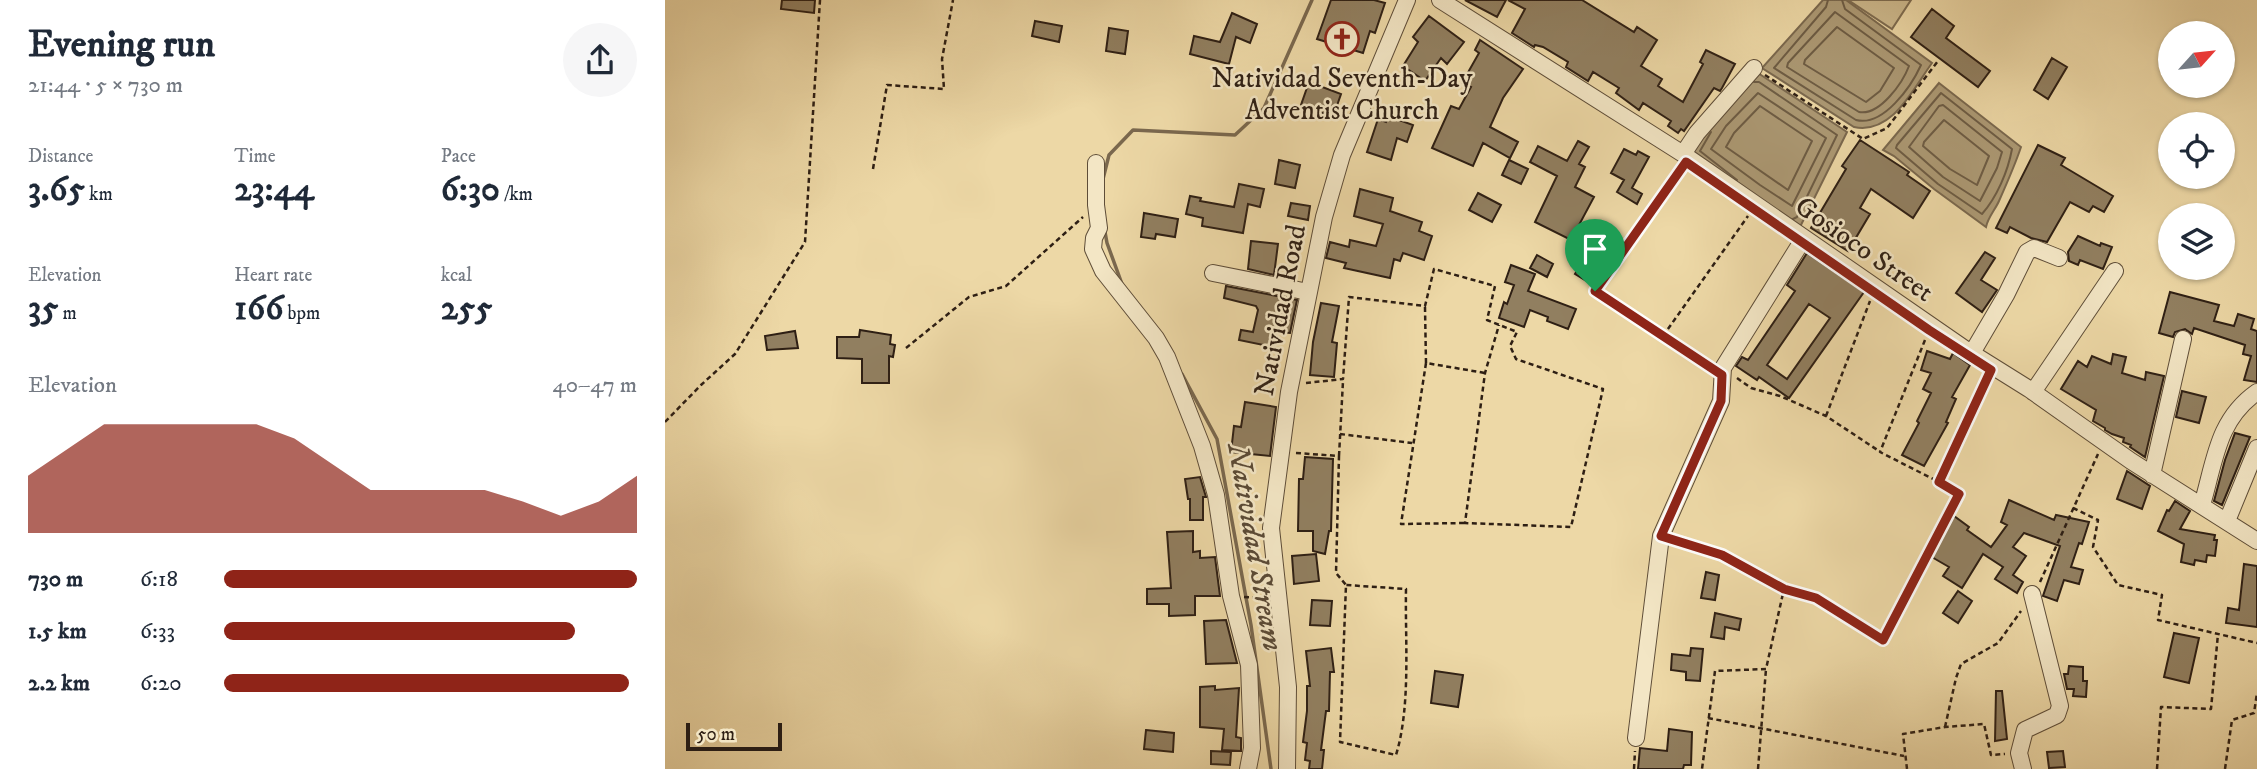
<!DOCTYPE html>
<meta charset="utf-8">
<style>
:root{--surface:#fff;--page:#f6f6f7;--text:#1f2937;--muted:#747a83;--accent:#8f2418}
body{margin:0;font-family:"IM FELL DW Pica",serif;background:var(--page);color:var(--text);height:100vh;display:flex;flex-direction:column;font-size:26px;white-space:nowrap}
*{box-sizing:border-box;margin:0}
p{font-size:23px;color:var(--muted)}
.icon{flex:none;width:38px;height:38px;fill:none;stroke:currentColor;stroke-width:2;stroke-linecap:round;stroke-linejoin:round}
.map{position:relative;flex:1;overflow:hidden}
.drawer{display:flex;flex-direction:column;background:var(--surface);width:665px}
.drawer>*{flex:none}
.needle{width:46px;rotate:63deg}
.fabs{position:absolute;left:1493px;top:21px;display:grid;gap:14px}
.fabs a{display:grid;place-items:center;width:77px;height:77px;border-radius:50%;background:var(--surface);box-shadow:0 2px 5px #0004;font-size:35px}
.scale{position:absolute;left:21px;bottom:18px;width:96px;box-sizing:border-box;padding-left:7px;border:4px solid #2e1f14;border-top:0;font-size:19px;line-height:24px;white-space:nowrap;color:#2e1f14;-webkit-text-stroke:5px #f3e6c5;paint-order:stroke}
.pin{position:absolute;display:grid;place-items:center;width:60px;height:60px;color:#fff;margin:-72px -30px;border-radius:50% 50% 50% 0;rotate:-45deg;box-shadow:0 0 7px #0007}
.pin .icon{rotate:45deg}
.round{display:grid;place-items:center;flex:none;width:74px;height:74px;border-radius:37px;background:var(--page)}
.overview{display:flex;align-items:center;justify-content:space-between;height:119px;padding:0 28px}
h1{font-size:38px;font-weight:700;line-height:52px}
.stats{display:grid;grid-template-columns:repeat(3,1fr);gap:10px;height:119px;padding:7px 28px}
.stats div{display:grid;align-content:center}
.stats b{font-size:35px;font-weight:700}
.stats small{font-size:19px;font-weight:400}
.stats p{font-size:19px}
.chart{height:196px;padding:14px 28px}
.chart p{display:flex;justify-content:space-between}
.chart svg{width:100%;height:126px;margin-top:7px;fill:var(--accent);opacity:.7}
ul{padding:0 28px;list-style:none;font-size:23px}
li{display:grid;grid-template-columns:112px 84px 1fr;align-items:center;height:52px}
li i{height:18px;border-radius:9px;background:var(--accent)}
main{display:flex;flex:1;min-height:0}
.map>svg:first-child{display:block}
</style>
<main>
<section class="drawer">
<div class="overview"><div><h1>Evening run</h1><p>21:44 · 5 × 730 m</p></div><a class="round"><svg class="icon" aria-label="share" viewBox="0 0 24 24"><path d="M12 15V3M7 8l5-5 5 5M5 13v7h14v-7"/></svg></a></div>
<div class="stats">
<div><p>Distance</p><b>3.65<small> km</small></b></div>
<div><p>Time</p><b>23:44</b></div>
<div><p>Pace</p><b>6:30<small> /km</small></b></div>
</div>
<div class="stats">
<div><p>Elevation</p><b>35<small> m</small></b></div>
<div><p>Heart rate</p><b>166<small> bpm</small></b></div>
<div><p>kcal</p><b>255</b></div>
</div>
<div class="chart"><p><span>Elevation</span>40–47 m</p>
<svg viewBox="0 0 160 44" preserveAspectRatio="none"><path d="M0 44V24L10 15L20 6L30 6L40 6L50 6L60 6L70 11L80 20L90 29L100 29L110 29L120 29L130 33L140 38L150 33L160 24V44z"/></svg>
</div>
<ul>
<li><b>730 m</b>6:18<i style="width:100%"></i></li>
<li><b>1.5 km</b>6:33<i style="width:85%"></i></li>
<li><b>2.2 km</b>6:20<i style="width:98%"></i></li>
</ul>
</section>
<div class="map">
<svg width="1592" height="769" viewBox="0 0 1592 769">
<rect width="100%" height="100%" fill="#edd8a6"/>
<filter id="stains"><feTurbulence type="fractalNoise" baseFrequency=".00286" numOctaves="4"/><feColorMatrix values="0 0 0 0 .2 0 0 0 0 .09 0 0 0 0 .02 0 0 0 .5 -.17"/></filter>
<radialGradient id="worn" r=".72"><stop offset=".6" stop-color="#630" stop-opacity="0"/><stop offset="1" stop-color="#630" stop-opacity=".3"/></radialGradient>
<path fill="#cdb98d" stroke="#7e6c50" stroke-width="2" d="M1183 0H1246L1227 29Z"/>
<path fill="#ac9974" stroke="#7a684e" stroke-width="2" d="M1158 0H1181L1267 63C1248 89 1227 135 1189 127L1097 68Z
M1090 71 1182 132 1133 231 1024 151Z
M1274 83 1356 147C1350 165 1342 183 1334 201 1330 210 1323 217 1321 227L1269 189 1229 156 1218 150Z"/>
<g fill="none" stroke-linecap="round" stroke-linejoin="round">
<path stroke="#6d5c44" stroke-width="2" d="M1163 0 1161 7 1109 68 1191 120C1218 127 1246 87 1256 65L1180 9 1177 0
M1170 12 1244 66C1238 82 1215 116 1194 112L1122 67 1123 63Z
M1172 27 1229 68 1215 91 1201 102 1139 64 1140 60Z
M1089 82H1094L1172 135 1132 217 1128 219
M1093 93 1161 138 1127 206 1095 185 1046 149 1061 126Z
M1276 93 1347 149C1343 171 1332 197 1317 214L1273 184 1231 148 1232 145Z
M1278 105 1337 152 1332 168 1315 201 1278 177 1244 147 1274 106Z
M1095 106 1147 141 1123 190 1061 147 1069 133Z
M1279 120 1324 156 1312 185 1285 169 1258 146 1259 142Z
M1046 132 1035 151 1072 180"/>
<path stroke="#7a684e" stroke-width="3.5" d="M438 179 444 155 468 130 570 135 599 108 647 0
M440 232 442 243 457 284
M517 374 552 439 586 625 606 769"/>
</g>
<path fill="#917f60" stroke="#2e1f14" stroke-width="2" fill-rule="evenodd" d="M117 0H150L149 13 116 9Z
M666 0H709L720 3 710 33 705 31 698 53 652 39Z
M800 0H841L832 17Z
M843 0H917L969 32 972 27 992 40 976 66 997 79 993 86 1018 102 1038 64 1035 62 1041 50 1070 64 1057 88 1055 91 1049 88 1019 131 1016 129 1013 133 1003 126 1006 121 978 103 974 110 951 93 954 88 928 72 923 81 901 67 903 62 878 47 870 45 869 47 847 33 860 9Z
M1267 9 1289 26 1281 38 1325 71 1313 87 1246 37Z
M567 13 592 24 585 43 571 37 564 64 525 54 529 36 555 42Z
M764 16 799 42 782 64 776 58 760 81 738 66 753 42 748 37Z
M370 21 397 26 394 42 367 36Z
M444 28 463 31 460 54 441 51Z
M815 40 858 69 838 98 825 127 853 142 845 158 818 143 808 166 767 148 786 106 794 109 806 87 797 83 814 53 810 50Z
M1387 58 1402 67 1383 99 1369 90Z
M644 82 676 94 668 117 636 105Z
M723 116 748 125 742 142 732 138 726 160 702 152 713 119 721 122Z
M1195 140 1244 172 1242 175 1265 191 1248 218 1206 189 1195 208 1205 214 1183 251 1146 228 1181 169 1177 166Z
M913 141 924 147 914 164 920 167 910 187 929 197 906 240 870 222 892 176 865 162 873 146 902 161Z
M1373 145 1400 158 1396 165 1448 196 1439 212 1428 206 1424 212 1405 202 1382 242 1366 238 1345 227 1342 233 1331 228Z
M959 149 971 155 973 151 984 157 967 188 977 194 972 204 952 192 959 180 946 173Z
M614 160 635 165 630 188 610 184Z
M844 160 863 169 856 184 837 175Z
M574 184 599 189 595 207 583 204 578 233 537 226 538 218 521 214 525 196 536 198 535 201 569 207Z
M695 189 728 198 725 211 757 222 754 231 767 236 759 260 738 253 735 261 729 259 725 278 679 268 681 263 661 258 665 242 684 247 685 240 711 246 718 224 689 216Z
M813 193 836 205 827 222 804 210Z
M626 203 645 206 643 220 623 216Z
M479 213 513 219 510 237 491 234 490 239 476 237Z
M1413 236 1435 246 1436 243 1447 247 1438 269 1415 260 1413 265 1404 261 1403 252Z
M586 241 613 244 609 275 583 269Z
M926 248 940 257 923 282 910 274Z
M1320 252 1330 258 1316 280 1332 290 1317 312 1291 293Z
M1142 253 1199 292 1124 398 1094 377 1092 380 1071 366 1077 357 1083 360 1130 291 1122 285ZM1144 304 1165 318 1122 379 1102 365Z
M872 255 888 264 882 277 865 268Z
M846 265 870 274 863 291 911 309 903 329 882 321 883 317 865 310 859 327 834 318 839 302 842 304 849 285 840 282Z
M561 286 632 300 625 333 611 332 608 347 574 340 576 330 588 332 593 310 591 306 559 298Z
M1505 292 1554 305 1549 321 1569 326 1573 314 1589 319 1586 329 1592 331V382L1579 380 1586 356 1578 354 1580 345 1529 328 1527 334 1520 329 1510 332 1508 337 1494 333Z
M656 303 674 306 667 342 672 343 669 377 645 375 648 342Z
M195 330 226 335 225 344 230 345 228 357 224 356V383H197V359L172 358V337H194Z
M130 331 133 348 102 350 100 336Z
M1262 351 1285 359 1288 353 1305 365 1287 397 1291 399 1281 422 1283 423 1259 466 1237 455 1254 423 1252 421 1266 393 1258 389 1266 373 1256 370Z
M1448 354 1461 357 1457 373 1480 380 1481 372 1499 376 1480 457 1465 447 1466 445 1458 442 1459 438 1447 434 1440 430V428L1428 421 1431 410 1396 389 1413 361 1422 367 1427 356 1446 364Z
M1517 391 1541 397 1534 423 1511 417Z
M580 402 611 407 605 456 566 452 569 426 576 427Z
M1570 433 1585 437 1557 505 1549 501 1560 460Z
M640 457 668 459 666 531H664L660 554 648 551V531H633L634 479H638Z
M1462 471 1485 486 1477 509 1452 499Z
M535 477 541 497H538V520H525V499H523L520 479Z
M1344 500 1389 520 1391 515 1424 522 1417 544 1414 543 1406 567 1418 570 1414 584 1399 580 1392 601 1378 596 1395 546 1359 533 1348 547 1361 556 1348 575 1358 582 1352 593 1330 579 1338 567 1318 554 1297 588 1278 576 1284 567 1265 556 1289 516 1304 527 1302 530 1326 547 1342 525 1336 522Z
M1510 501 1525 511 1515 529 1550 535 1549 540H1552L1550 556 1542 555 1541 562 1530 560 1529 565 1516 562 1519 544 1493 531 1502 510 1504 511Z
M528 531V552L535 551V558L550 557 555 596H530V615L504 616V604H482V589L506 588 502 532Z
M651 554 654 581 629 584 627 556Z
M1579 564 1592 566V627L1561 623 1563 608 1574 610Z
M1041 572 1054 575 1050 600 1036 598Z
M1293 591 1307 601 1293 623 1278 613Z
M647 600 667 601 665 626 645 625Z
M1050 613 1076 619 1074 630 1060 627 1059 639 1046 637Z
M561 620 572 663 541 664 539 621Z
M1509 633 1534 638 1524 683 1499 677Z
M666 648 669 672H665L664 711H661L656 750H659L657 769H644L645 761 640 760 642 743 638 742 642 711V686H645L641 651Z
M1026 648 1038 649 1035 681 1021 680V672L1006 670 1007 654 1025 656Z
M1404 666 1418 667V681H1422L1421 697 1408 696 1409 689H1402L1399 674H1403Z
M770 671 798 675 793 707 766 703Z
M550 686V690L574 688 571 737 576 738V751L557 750 559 729 535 727V687Z
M1331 691H1337L1342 739 1330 741Z
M1004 729 1027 732 1026 765H1019L1018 769H973L975 748 1002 751Z
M481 730 509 733 508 752 479 749Z
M546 751 566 752 565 765 546 764Z
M1398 751 1400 767 1384 768 1382 752Z"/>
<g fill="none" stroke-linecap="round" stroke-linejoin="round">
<g stroke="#5e4d38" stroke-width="18">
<path id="minor" d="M775 0 1018 154 1300 349 1364 389 1466 461 1592 541
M1018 154 1032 133 1089 68
M431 163V205L434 228 429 238 428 249 438 271 491 338 502 357 537 446 551 495 566 596 584 665 587 748 583 769
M548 273 643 292
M1307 353 1341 295 1362 252 1369 248 1394 258
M1368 392 1450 271
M1487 475 1518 339
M1537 505C1550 461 1552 420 1592 392
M1562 521 1592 448
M971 738 996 536 1056 401 1058 368 1139 238
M622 769 623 687 606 528 624 392 659 217 677 155 742 0
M1358 769 1354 753 1360 730 1392 715 1395 706 1367 594"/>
</g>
<path stroke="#2e1f14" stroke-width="2.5" stroke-dasharray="5 3.5" stroke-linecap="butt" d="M1100 75 1198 139 1222 128 1273 61
M208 169 222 85 279 89 277 59 288 0
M1016 169 930 291 1046 367
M760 307 761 363 820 373
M998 336 1083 216
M1260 340 1215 452 1274 482 1322 377
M241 348 304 297 341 286 418 217
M761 363 736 524 800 523
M1072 378 1086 388 1115 396 1161 416 1214 451
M641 383 678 379 684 297 760 306 769 269 830 286 822 320 852 332 845 346 851 359 938 389 906 527 800 523 820 373 834 325
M1161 416 1205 301
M0 422 36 385 70 354 140 242 155 0
M675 434 747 443
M631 453 674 456 671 573 681 585 675 742 731 755C746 706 740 641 741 589L681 585
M674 456 678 381
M1408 508 1433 520 1428 547 1453 585 1497 595 1493 620 1592 643
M1008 540 1057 555 1119 589 1101 669 1050 671 1037 769
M1375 582 1433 454
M1119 589 1151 599 1218 640 1294 493 1274 482
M579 597 601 598
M1043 718 1239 756
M1280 727 1291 678 1296 664 1333 643 1356 611
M969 769 970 751
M1093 769 1101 669
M1242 769 1238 734 1280 727 1319 724 1326 755 1340 754
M1492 769 1496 707 1546 709 1553 634
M1560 769 1567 720 1589 713 1592 693"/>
<use href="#minor" stroke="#f3e6c5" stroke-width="16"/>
</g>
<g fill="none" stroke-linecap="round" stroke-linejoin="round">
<g stroke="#fff" stroke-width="14">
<path id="route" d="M1021 162 1264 330 1326 370 1274 482 1294 494 1218 640 1151 598 1119 589 1057 555 996 536 1056 401 1057 375 930 291Z"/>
</g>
<use href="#route" stroke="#8f2418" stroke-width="9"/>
</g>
<defs>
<g id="church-ring" transform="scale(1.75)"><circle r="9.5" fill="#f3e6c5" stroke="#8f2418" stroke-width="1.5"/><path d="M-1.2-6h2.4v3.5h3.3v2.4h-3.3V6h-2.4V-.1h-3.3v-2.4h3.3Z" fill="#8f2418"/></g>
</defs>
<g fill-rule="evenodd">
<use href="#church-ring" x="677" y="39"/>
</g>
<g text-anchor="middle" stroke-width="5" stroke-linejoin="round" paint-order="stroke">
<g font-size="28" fill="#2e1f14" stroke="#f3e6c5">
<text x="677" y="87">Natividad Seventh-Day<tspan x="677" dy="32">Adventist Church</tspan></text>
</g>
<g font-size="28" fill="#2e1f14" stroke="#f3e6c5">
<text transform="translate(1200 248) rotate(35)" y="10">Gosioco Street</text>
<text transform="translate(614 310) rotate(-79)" y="10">Natividad Road</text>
</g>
<g font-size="30" font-style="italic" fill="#5a4a36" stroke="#f3e6c5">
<text transform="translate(591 547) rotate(80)" y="10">Natividad Stream</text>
</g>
</g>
<rect width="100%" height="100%" filter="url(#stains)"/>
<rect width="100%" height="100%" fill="url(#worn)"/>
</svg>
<div class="fabs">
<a><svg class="needle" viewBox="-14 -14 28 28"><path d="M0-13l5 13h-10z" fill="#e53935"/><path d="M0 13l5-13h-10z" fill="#747a83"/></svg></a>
<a><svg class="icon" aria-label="locate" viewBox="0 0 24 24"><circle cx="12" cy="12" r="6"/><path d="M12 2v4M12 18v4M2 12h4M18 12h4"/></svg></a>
<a><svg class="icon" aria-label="layers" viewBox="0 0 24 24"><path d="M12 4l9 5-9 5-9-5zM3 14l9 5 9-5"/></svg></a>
</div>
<div class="scale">50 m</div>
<div class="pin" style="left:930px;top:291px;background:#1e9e55"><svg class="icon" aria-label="arrive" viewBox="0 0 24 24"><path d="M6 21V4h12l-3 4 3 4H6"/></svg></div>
</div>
</main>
